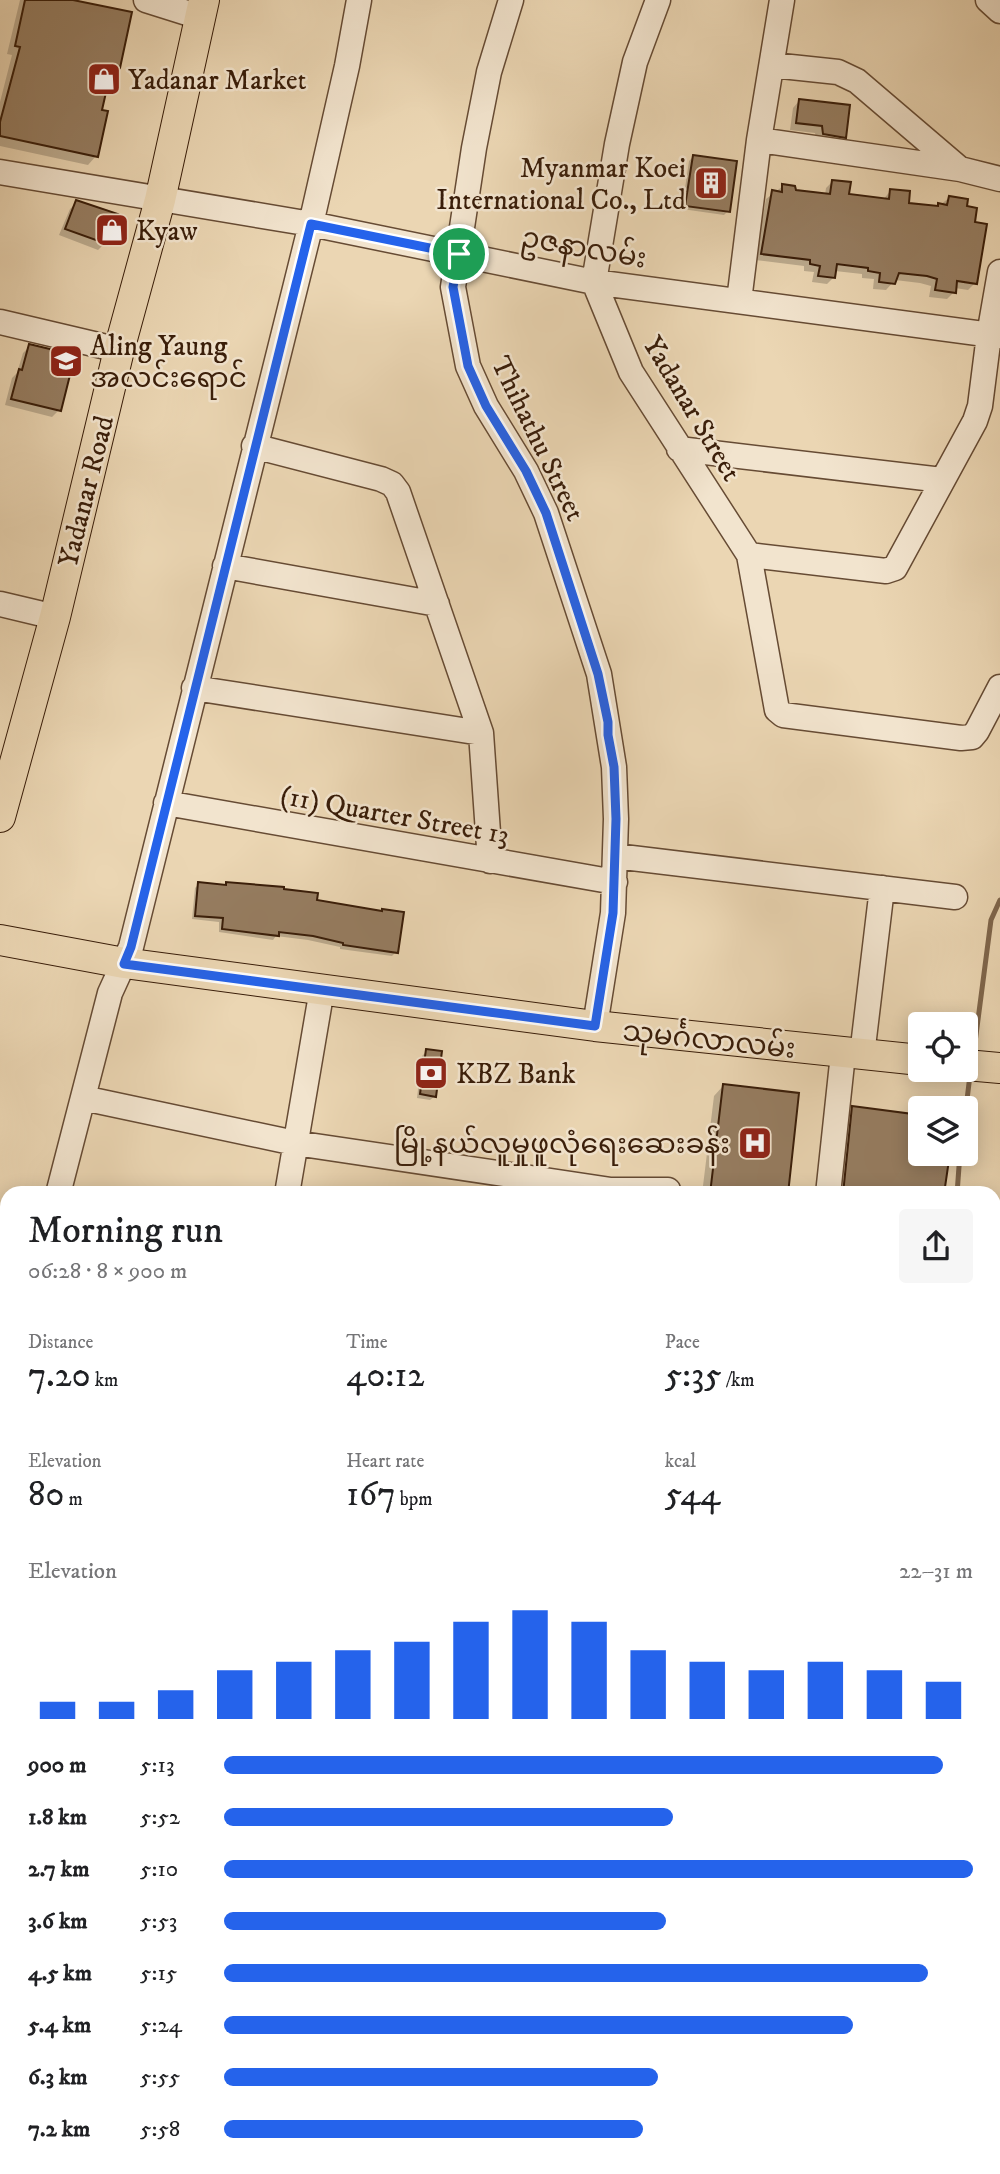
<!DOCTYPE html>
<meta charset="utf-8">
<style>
:root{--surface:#fff;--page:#f6f6f6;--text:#202124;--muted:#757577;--accent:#2563eb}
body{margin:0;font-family:"IM FELL DW Pica","Noto Sans Myanmar",serif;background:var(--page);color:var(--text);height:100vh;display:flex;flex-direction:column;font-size:26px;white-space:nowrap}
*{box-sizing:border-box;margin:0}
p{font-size:23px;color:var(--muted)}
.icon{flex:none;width:38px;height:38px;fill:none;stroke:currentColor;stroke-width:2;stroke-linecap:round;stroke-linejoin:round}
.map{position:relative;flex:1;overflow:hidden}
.panel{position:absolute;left:0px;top:1186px;width:1001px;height:989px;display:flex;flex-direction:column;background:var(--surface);border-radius:21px 21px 0 0;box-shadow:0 4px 18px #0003}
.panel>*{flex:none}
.tools{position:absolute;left:908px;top:1012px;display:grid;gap:14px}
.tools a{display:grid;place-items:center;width:70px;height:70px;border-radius:7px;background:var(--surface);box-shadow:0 4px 18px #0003;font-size:35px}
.pin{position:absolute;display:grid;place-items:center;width:60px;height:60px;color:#fff;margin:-30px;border:4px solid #fff;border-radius:50%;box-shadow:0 2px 7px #0007}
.round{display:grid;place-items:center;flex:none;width:74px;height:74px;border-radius:7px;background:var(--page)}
.summary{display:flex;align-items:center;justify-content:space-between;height:119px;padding:0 28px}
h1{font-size:38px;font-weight:600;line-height:52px}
.stats{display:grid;grid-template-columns:repeat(3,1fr);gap:10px;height:119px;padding:7px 28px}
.stats div{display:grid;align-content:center}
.stats b{font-size:35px;font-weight:600}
.stats small{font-size:19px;font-weight:400}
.stats p{font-size:19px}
.chart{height:196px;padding:14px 28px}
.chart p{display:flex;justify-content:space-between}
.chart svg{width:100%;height:126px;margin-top:7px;stroke:var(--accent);stroke-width:6}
ul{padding:0 28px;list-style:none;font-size:23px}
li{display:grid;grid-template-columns:112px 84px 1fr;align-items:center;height:52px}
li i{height:18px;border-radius:9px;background:var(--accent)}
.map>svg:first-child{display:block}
</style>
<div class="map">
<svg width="1000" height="2174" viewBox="0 0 1000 2174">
<rect width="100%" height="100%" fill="#ebd6b3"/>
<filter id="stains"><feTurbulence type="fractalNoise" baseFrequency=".00286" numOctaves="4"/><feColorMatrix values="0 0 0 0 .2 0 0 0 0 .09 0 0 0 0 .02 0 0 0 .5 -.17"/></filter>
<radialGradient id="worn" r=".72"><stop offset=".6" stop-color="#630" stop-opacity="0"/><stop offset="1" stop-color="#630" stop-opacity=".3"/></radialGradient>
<path fill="#0003" d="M20 0H64L118 67 110 76 99 111 96 156 88 165 0 146V102L12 55 7 54Z
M799 101 845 137 838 144 817 141 815 133 790 130 793 108Z
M693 157 728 211 724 215 682 209 689 161Z
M833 181 847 195 883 200 891 190 907 204 936 208 949 198 975 283 968 290 955 288 954 292 947 299 929 297 931 286 920 283 895 280 886 290 873 289 874 279 862 278V274L835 271 834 277 827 284 812 282 814 272 804 271V266L755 260 766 199 783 186 794 192 825 195 826 188Z
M77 202 116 215 105 243 98 250 59 235 70 209Z
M30 346 59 410 52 417 5 405 12 378 17 373 23 353Z
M227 883 282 891 315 901 381 912 396 952 392 956 340 949V947L308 940 276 936 273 940 219 932V922L192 919 195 888 199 884 224 886Z
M427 1051 435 1096 430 1100 417 1098 422 1056Z
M723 1086 786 1194H702L714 1096Z
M853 1108 920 1116V1153L943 1194H835L844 1117Z"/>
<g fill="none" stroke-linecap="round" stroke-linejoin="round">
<path stroke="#7f664c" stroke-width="5" d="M973 1058 991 920 1000 900
M966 1108 970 1075
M957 1194 960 1153
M309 2174 314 2168"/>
</g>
<path fill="#967d61" stroke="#391d09" stroke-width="2" d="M25 0H73L132 12 120 68 112 66 102 110 108 111 98 157 0 136V122L20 47 15 46Z
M799 99 850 105 846 138 823 134 822 126 796 123Z
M693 155 737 161 730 212 685 206Z
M832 180 851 182 849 194 889 199 890 189 910 191 909 203 938 206V203L947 205 949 196 968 199 967 206 977 208 975 222 987 224 977 284 957 281 956 293 935 290 937 279 927 276 899 273 895 284 879 282 880 273 868 271V268L837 264 835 278 818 276 820 266 810 264V260L761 254 772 190 782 192V184L795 186 796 190 830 194Z
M76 200 118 214 107 244 65 229Z
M29 344 75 355 61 411 11 399 19 369 22 370Z
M198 882 226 885V882L284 887V889L318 893 317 900 382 911V909L404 912 398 953 343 945V943L313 936 279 932V936L222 929 223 918 195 916Z
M426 1049 442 1051 436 1097 420 1094Z
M723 1084 799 1093 788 1194H710Z
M852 1106 920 1115V1153H950L944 1194H843Z"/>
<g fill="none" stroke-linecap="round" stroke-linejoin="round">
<g stroke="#664b34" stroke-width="27">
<path id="minor" d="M146 0 200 17
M511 0 489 72 474 148 453 287 468 366 486 406 526 471 546 513 599 674 614 767 616 819 613 913 595 1026
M658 0 635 62 617 144 594 282 631 372 749 555 777 710 783 715 961 738 972 737 977 731 1000 687
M988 0 1000 11
M772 65 838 72 857 81 960 169
M759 140 960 169 1000 179
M0 172 311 224 594 282 1000 336
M739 301 759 140 782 0
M0 322 119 350
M254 446 381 479 392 484 398 492 481 733 490 861
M679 449 942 480
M749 555 886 571 895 568 975 421 980 406 989 335 1000 272
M225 566 437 604
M0 604 55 617
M194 688 481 733
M166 803 615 882
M615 856 955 897
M862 1055 882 888
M83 1098 295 1143 611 1190H668
M58 1194 110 993 131 947 311 224 347 66 359 0
M287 1194 322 989
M828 1194 843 1054
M994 1222 1000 1224
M0 1483 7 1485
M994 1562 1000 1563
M0 1609 7 1610
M0 1742 7 1744
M0 1868 7 1871
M0 1952 7 1937
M994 2117 1000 2116
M546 2168 547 2174
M671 2168 672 2174
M796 2168 797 2174
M923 2168 924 2174
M1 2174 7 2167
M163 2174 167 2168
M351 2174 357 2168
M612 2174 642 2168"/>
</g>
<g stroke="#391d09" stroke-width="32">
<path id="major" d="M0 817 55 617 119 350 160 200 204 0
M0 940 124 963 595 1026 920 1060
M966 1065 1000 1068"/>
</g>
<use href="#minor" stroke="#f2e4ce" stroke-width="24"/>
<use href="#major" stroke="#ebd6b3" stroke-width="30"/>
</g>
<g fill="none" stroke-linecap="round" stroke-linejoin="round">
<g stroke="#fff" stroke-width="14">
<path id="route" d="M311 224 459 254 453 287 468 366 486 406 526 471 546 513 598 674 608 722V735L614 767 616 819 614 881 613 913 595 1026 124 964 131 947Z"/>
</g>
<use href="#route" stroke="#2563eb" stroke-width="9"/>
</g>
<defs>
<g id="shop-square" transform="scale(1.75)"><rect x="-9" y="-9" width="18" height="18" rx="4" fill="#8f2418" stroke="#f2e4ce"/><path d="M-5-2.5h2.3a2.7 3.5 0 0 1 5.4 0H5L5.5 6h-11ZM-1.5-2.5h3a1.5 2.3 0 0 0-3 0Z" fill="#fff"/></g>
<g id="building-square" transform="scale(1.75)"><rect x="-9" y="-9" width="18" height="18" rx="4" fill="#8f2418" stroke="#f2e4ce"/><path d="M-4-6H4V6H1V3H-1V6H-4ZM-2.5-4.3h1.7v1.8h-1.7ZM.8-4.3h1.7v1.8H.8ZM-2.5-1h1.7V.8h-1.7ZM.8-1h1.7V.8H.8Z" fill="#fff"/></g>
<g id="school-square" transform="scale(1.75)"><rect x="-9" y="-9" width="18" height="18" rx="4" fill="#8f2418" stroke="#f2e4ce"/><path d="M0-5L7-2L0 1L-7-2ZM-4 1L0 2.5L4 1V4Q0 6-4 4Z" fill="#fff"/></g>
<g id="bank-square" transform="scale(1.75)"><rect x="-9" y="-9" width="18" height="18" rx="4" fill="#8f2418" stroke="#f2e4ce"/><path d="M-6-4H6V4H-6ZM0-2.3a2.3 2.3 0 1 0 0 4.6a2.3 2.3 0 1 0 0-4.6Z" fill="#fff"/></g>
<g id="hospital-square" transform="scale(1.75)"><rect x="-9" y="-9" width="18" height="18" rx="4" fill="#8f2418" stroke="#f2e4ce"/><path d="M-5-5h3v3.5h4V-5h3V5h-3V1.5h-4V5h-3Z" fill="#fff"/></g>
</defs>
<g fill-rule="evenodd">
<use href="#shop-square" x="104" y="79"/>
<use href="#building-square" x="711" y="183"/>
<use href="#shop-square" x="112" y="230"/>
<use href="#school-square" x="66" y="361"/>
<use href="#bank-square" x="431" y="1073"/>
<use href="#hospital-square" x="755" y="1143"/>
</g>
<g text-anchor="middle" stroke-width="5" stroke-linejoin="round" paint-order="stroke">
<g font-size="28" fill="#391d09" stroke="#f2e4ce" text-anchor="start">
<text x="128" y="89">Yadanar Market</text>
<text x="686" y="177" text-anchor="end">Myanmar Koei<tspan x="686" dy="32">International Co., Ltd</tspan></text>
<text x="136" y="240">Kyaw</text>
<text x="90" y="355">Aling Yaung<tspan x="90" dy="32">အလင်းရောင်</tspan></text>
<text x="456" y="1083">KBZ Bank</text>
<text x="730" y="1153" text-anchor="end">မြို့နယ်လူမှုဖူလုံရေးဆေးခန်း</text>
</g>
<g font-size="28" fill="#391d09" stroke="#f2e4ce">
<text transform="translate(584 247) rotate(10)" y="10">ဥဇနာလမ်း</text>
<text transform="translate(693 408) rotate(59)" y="10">Yadanar Street</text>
<text transform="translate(539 438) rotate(64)" y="10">Thihathu Street</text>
<text transform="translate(85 491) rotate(-76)" y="10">Yadanar Road</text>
<text transform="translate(395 814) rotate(10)" y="10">(11) Quarter Street 13</text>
<text transform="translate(709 1039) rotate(6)" y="10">သုမင်္ဂလာလမ်း</text>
</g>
</g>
<rect width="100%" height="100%" filter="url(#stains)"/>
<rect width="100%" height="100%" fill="url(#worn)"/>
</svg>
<div class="tools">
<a><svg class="icon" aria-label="locate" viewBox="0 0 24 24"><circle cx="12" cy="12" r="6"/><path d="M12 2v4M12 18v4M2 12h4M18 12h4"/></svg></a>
<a><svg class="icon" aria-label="layers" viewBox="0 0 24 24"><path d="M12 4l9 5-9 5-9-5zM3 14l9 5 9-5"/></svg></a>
</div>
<div class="pin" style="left:459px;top:254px;background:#1e9e55"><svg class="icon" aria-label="arrive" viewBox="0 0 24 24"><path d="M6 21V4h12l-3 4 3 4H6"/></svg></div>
<section class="panel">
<div class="summary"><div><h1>Morning run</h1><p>06:28 · 8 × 900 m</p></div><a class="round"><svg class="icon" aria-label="share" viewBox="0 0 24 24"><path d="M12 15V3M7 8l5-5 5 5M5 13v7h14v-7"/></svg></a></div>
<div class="stats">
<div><p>Distance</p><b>7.20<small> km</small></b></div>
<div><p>Time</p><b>40:12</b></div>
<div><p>Pace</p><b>5:35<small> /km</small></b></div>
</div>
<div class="stats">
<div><p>Elevation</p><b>80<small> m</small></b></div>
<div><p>Heart rate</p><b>167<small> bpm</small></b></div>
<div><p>kcal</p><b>544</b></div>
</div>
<div class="chart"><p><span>Elevation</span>22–31 m</p>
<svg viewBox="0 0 160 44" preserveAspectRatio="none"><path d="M5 44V38M15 44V38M25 44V34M35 44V27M45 44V24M55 44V20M65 44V17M75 44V10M85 44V6M95 44V10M105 44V20M115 44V24M125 44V27M135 44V24M145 44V27M155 44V31"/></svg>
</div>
<ul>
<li><b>900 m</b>5:13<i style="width:96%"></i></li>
<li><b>1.8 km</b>5:52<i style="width:60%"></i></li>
<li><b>2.7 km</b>5:10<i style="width:100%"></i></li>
<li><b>3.6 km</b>5:53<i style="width:59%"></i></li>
<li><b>4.5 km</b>5:15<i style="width:94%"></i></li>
<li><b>5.4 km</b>5:24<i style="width:84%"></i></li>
<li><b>6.3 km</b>5:55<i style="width:58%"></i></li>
<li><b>7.2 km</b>5:58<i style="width:56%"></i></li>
</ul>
</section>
</div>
